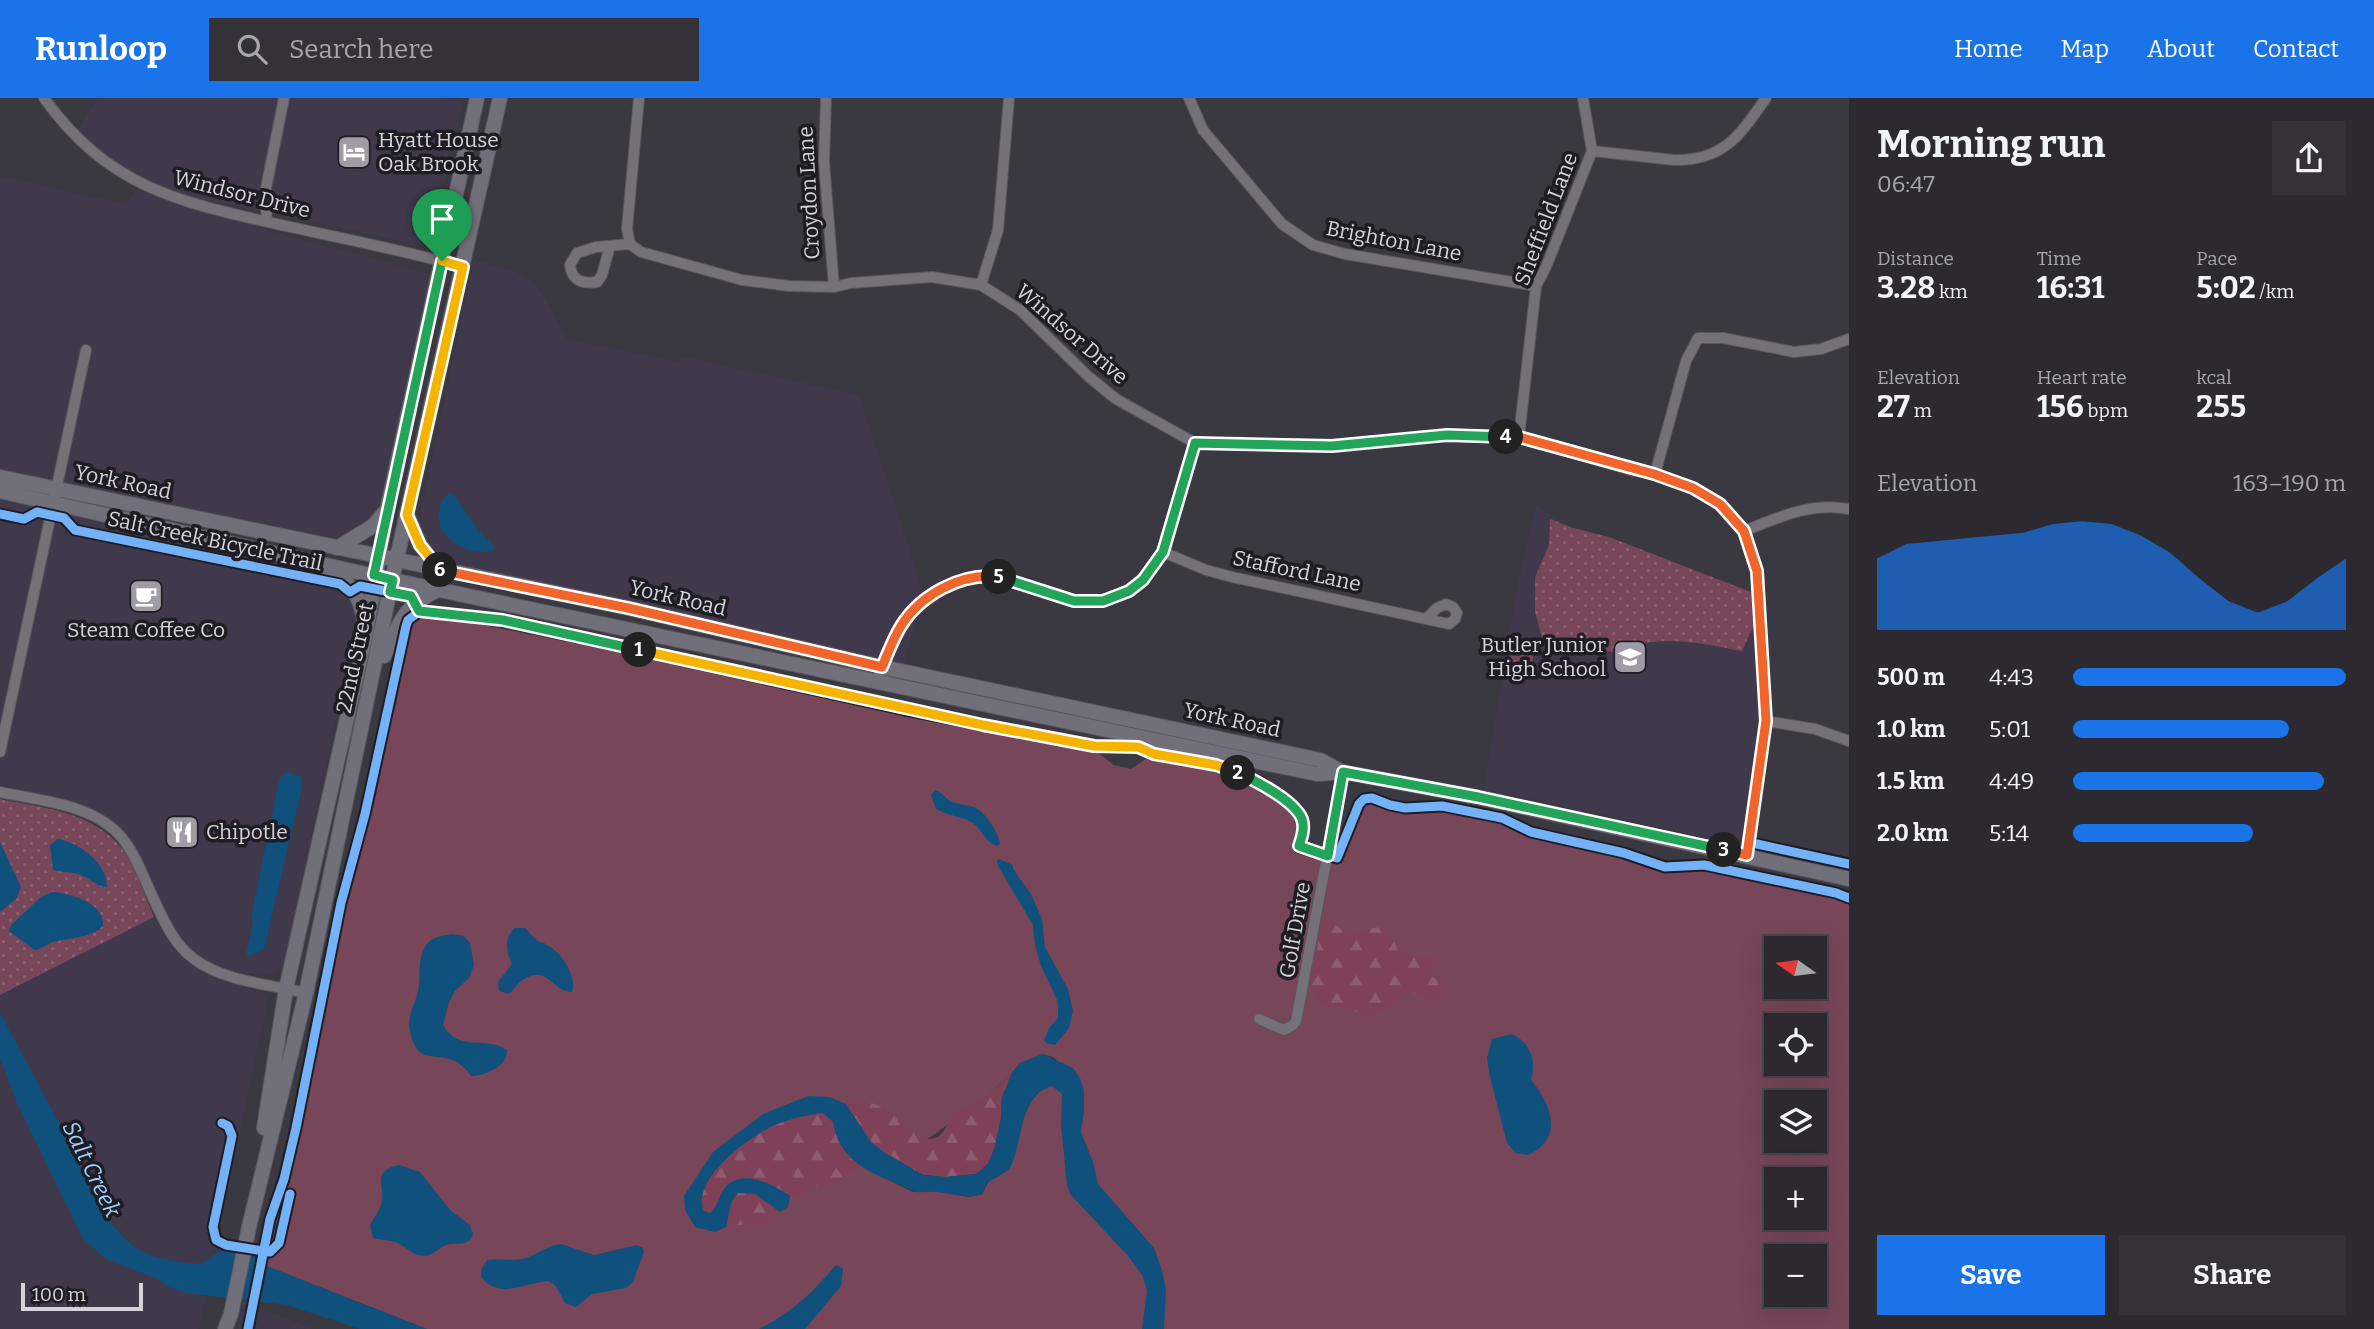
<!DOCTYPE html>
<meta charset="utf-8">
<style>
:root{--surface:#2c2a30;--page:#343238;--text:#f1f3f6;--muted:#a6a7ab;--line:#48464c;--accent:#1a73e8}
body{margin:0;font-family:Bitter,serif;background:var(--page);color:var(--text);height:100vh;display:flex;flex-direction:column;font-size:26px;white-space:nowrap}
*{box-sizing:border-box;margin:0}
p{font-size:23px;color:var(--muted)}
.icon{flex:none;width:38px;height:38px;fill:none;stroke:currentColor;stroke-width:2;stroke-linecap:round;stroke-linejoin:round}
.map{position:relative;flex:1;overflow:hidden}
.details{display:flex;flex-direction:column;background:var(--surface);width:525px}
.details>*{flex:none}
.needle{width:46px;rotate:284deg}
.tools{position:absolute;left:1764px;top:838px;display:grid;gap:14px}
.tools a{display:grid;place-items:center;width:63px;height:63px;border-radius:0px;background:var(--surface);box-shadow:0 7px 28px #0002,0 0 0 2px var(--line);font-size:35px}
.scale{position:absolute;left:21px;bottom:18px;width:122px;box-sizing:border-box;padding-left:7px;border:4px solid #d5d2dc;border-top:0;font-size:19px;line-height:24px;white-space:nowrap;color:#d5d2dc;-webkit-text-stroke:5px #1f1d24;paint-order:stroke}
.pin{position:absolute;display:grid;place-items:center;width:60px;height:60px;color:#fff;margin:-72px -30px;border-radius:50% 50% 50% 0;rotate:-45deg;box-shadow:0 0 7px #0007}
.pin .icon{rotate:45deg}
.km{position:absolute;width:35px;height:35px;margin:-18px;border-radius:50%;background:#222;color:#fff;font-size:19px;line-height:35px;text-align:center}
.round{display:grid;place-items:center;flex:none;width:74px;height:74px;border-radius:0px;background:var(--page)}
.overview{display:flex;align-items:center;justify-content:space-between;height:119px;padding:0 28px}
h1{font-size:38px;font-weight:700;line-height:52px}
.stats{display:grid;grid-template-columns:repeat(3,1fr);gap:10px;height:119px;padding:7px 28px}
.stats div{display:grid;align-content:center}
.stats b{font-size:30px;font-weight:700}
.stats small{font-size:19px;font-weight:400}
.stats p{font-size:19px}
.chart{height:196px;padding:14px 28px}
.chart p{display:flex;justify-content:space-between}
.chart svg{width:100%;height:126px;margin-top:7px;fill:var(--accent);opacity:.7}
.cta{display:flex;gap:14px;margin-top:auto;padding:14px 28px}
.cta a{flex:1;height:80px;border-radius:0px;background:var(--accent);color:#fff;font-size:28px;font-weight:700;line-height:80px;text-align:center}
.cta a+a{background:var(--page);color:var(--text)}
ul{padding:0 28px;list-style:none;font-size:23px}
li{display:grid;grid-template-columns:112px 84px 1fr;align-items:center;height:52px}
li i{height:18px;border-radius:9px;background:var(--accent)}
header{display:flex;align-items:center;gap:42px;box-sizing:border-box;height:98px;padding:0 35px;background:var(--accent);color:#fff}
header strong{font-size:33px}
nav{display:flex;gap:38px;margin-inline-start:auto;font-size:24px}
.search{width:490px;height:63px;background:var(--page);display:flex;align-items:center;gap:18px;box-sizing:border-box;padding:0 24px;border-radius:0px;color:var(--muted);font-size:26px}
main{display:flex;flex:1;min-height:0}
.map>svg:first-child{display:block}
</style>
<header>
<strong>Runloop</strong>
<div class="search"><svg class="icon" aria-label="search" viewBox="0 0 24 24"><circle cx="10" cy="10" r="6"/><path d="M15 15l6 6"/></svg>Search here</div>
<nav><a>Home</a><a>Map</a><a>About</a><a>Contact</a></nav>
</header>
<main>
<div class="map">
<svg width="1849" height="1231" viewBox="0 0 1849 1231">
<defs>
<pattern id="forest-firs" width="22" height="20" patternUnits="userSpaceOnUse" patternTransform="scale(1.75)"><rect width="22" height="20" fill="#7e4158"/><path d="M5 1l3.5 6h-7zM16 11l3.5 6h-7z" fill="#8f5c6f"/></pattern>
<pattern id="park-dots" width="8" height="8" patternUnits="userSpaceOnUse" patternTransform="scale(1.75)"><rect width="8" height="8" fill="#784659"/><path d="M2 2h.1M6 6h.1" fill="none" stroke="#8a6070" stroke-width="1.8" stroke-linecap="round"/></pattern>
</defs>
<rect width="100%" height="100%" fill="#3a3840"/>
<path fill="#40394c" d="M97 0H445L463 4 431 144 418 146 185 98 152 88 98 53 77 33Z
M0 78 125 106 140 89 208 116 431 176 378 411 369 425 356 434 335 440 0 374Z
M474 162 515 173 535 186 550 208 567 241 680 264V258L859 297 924 496 904 566 625 506 451 464 436 458 427 451 418 427Z
M0 400 77 416 149 437 324 476 335 479 355 500 357 522 286 858 280 871 272 876 263 878 223 871 201 860 182 844 112 725 15 692 5 686 0 708Z
M1536 407 1573 430 1609 439 1751 494 1759 612 1758 633 1742 739 1738 744 1723 743 1484 691 1517 489Z
M154 819 174 852 193 868 224 883 269 896 199 1231H0V897Z
M243 1203 313 1231H238Z"/>
<path fill="#784659" fill-rule="evenodd" d="M423 515 1091 649 1114 667 1131 671 1150 658 1228 673 1257 685 1295 712 1306 736 1302 745 1304 748 1333 757 1340 732 1349 734 1356 713 1365 702 1372 701 1390 709 1445 713 1505 726 1533 739 1638 762 1664 772 1700 769 1834 798 1849 804V1231H427L266 1168 406 530 413 519ZM1776 850H1815V889H1776ZM1776 928H1815V966H1776ZM1043 956 1053 959 1064 968 1033 1001 982 1096 968 1099 934 1093 913 1094 884 1080 899 1062 987 998 1012 975 1020 965ZM1776 1004H1815V1043H1776ZM1776 1082H1815V1120H1776ZM1776 1158H1815V1197H1776Z"/>
<path fill="url(#forest-firs)" d="M1326 824 1333 825 1350 837C1378 830 1384 819 1398 852L1417 858 1438 860 1439 862 1431 870 1430 876 1441 886 1444 898 1437 904 1409 894 1386 912 1370 917 1320 906 1312 891V881L1321 827Z
M1012 975 1002 999 1001 1020 995 1049 988 1066 976 1076 945 1079 924 1077 911 1071 871 1043 846 1006C886 992 911 1043 930 1041 947 1039 945 1024 955 1015 961 1009 975 1005 983 1000 994 993 1003 983 1012 975Z
M823 1015 833 1024C835 1042 847 1060 862 1070L851 1074 841 1082 829 1087 817 1088 797 1100 764 1086 719 1100 718 1108 710 1115 704 1113C690 1082 750 1038 775 1027 790 1021 807 1017 823 1015Z
M747 1094 755 1096 780 1114 764 1128 745 1126 726 1129 729 1119V1109L738 1095Z"/>
<path fill="url(#park-dots)" d="M1550 421 1573 430 1609 439 1751 494 1753 529 1742 553C1700 545 1655 534 1616 555L1542 540 1535 514V479L1549 447Z
M1514 542 1536 547 1531 569 1509 565Z
M0 701C43 710 93 713 122 751 136 770 144 797 154 819L0 897Z"/>
<path fill="#0f517c" d="M449 395 455 398 478 432 493 447 494 452C471 460 435 441 439 414 440 406 442 400 449 395Z
M289 674 301 679 302 689 264 851 249 858 246 855 253 826 251 820 279 683 282 677Z
M935 692C942 694 943 698 949 702 956 707 968 706 976 710 986 716 999 735 1000 746L997 748C984 743 983 733 973 725 962 718 948 718 936 711L931 697Z
M58 741C80 745 107 765 107 789 97 789 91 781 81 777 72 774 62 774 53 772L50 747Z
M0 744 21 789 16 801 0 814Z
M999 761 1013 767V771L1031 796 1042 821 1045 849 1068 891 1073 913 1069 930 1055 947 1046 945 1044 942 1049 930 1058 920V904L1041 868 1035 847 1033 827 998 768 997 763Z
M52 794C70 795 105 805 103 828 89 841 71 839 53 844 48 846 43 849 38 852L33 851 9 833 11 827 41 799Z
M515 830H525C530 834 532 839 537 842 544 847 540 842 547 847 562 855 577 878 572 894 551 894 548 864 521 883 516 887 514 892 509 896L499 893 498 884 512 866C506 854 503 841 515 830Z
M452 836 464 838 470 845 474 867 469 880 455 893 449 904 443 927C459 955 485 937 507 952 508 968 485 978 471 978 451 948 428 967 416 950 412 943 409 932 409 924 410 913 416 903 418 893 421 877 417 859 427 846 433 838 443 838 452 836Z
M0 915 74 1053C83 1084 107 1127 133 1148 145 1157 163 1161 178 1164 186 1165 196 1167 204 1164 209 1163 213 1157 217 1155 234 1147 254 1157 267 1168L427 1231H360L287 1207 187 1195 169 1189 158 1181 106 1161 83 1141 17 1005 0 960Z
M1512 936C1530 944 1537 963 1531 982 1551 1006 1565 1040 1528 1057L1516 1055 1507 1045 1490 979 1487 960 1492 941Z
M1043 956 1073 970 1080 980 1084 993V1014L1081 1034 1093 1064 1098 1086 1154 1150 1162 1172 1166 1192 1164 1231H1142L1147 1193 1143 1179 1129 1159 1070 1096 1067 1087 1061 1027 1062 996 1052 988C1017 998 1024 1046 1009 1072L987 1085 982 1096 976 1098C963 1099 951 1096 938 1094 931 1093 923 1095 916 1094 909 1092 903 1087 896 1085 866 1074 838 1059 833 1024L823 1015C807 1017 790 1021 775 1027 750 1038 690 1081 704 1113L710 1115C718 1108 718 1100 724 1091 740 1069 773 1086 790 1098L788 1109 780 1114 755 1096 738 1095C728 1105 730 1116 726 1129L715 1134 695 1129 685 1112 684 1098 713 1054 763 1016 808 998 830 999 846 1006 871 1044 885 1055 923 1077 945 1079 976 1076 988 1066 995 1049 1001 1020 1002 999 1012 975 1020 965Z
M399 1067 420 1074 450 1112 470 1127 473 1136C468 1148 461 1145 450 1146 441 1147 435 1157 425 1158 412 1158 406 1148 395 1144 388 1142 381 1142 373 1140L370 1128C373 1120 381 1111 382 1103 384 1086 372 1073 399 1067Z
M561 1146 594 1157 637 1147 643 1150 644 1154 633 1184 626 1190 592 1196 576 1209 565 1205 556 1188 549 1183C524 1185 500 1202 481 1179V1172L487 1162C499 1160 510 1163 522 1161 536 1158 547 1147 561 1146Z
M836 1167 843 1171 841 1188 805 1231H759C793 1214 812 1195 836 1167Z"/>
<g fill="none" stroke-linecap="round" stroke-linejoin="round">
<g stroke="#59565d" stroke-width="12">
<path id="minor" d="M44 0C109 90 179 104 281 127 341 140 403 152 463 169
M826 0 824 64 834 189
M1189 0 1203 32 1282 126 1313 147 1345 156 1536 188
M1592 53 1674 62C1724 63 1740 37 1766 0
M267 124 265 95 284 0
M630 146 627 131 639 0
M610 148 602 177 597 184C582 186 572 183 570 167L577 155 596 149 630 146 641 154 742 182 789 188 834 189 851 185 932 179 981 187 1020 212 1089 279 1116 301 1195 345 1332 347 1447 337 1519 339 1631 372 1655 376 1703 395 1727 413 1744 433 1757 473 1766 623 1747 757
M981 187 998 132 1009 0
M1519 339 1536 188 1546 169 1592 53 1583 0
M1655 376 1686 263 1698 240H1723L1794 254 1821 251 1849 241
M1744 433C1780 419 1810 404 1849 411
M1163 454 1206 472 1232 479 1449 526 1455 521 1457 515 1453 509 1446 506 1437 510 1426 521
M879 576C886 560 892 542 901 527 910 515 921 507 932 498 1017 432 1085 571 1161 457 1168 447 1169 433 1173 422 1180 396 1187 370 1195 345
M1766 623 1815 631 1849 643
M0 654 86 252
M0 694C41 703 95 706 123 741 137 759 145 783 155 804 165 825 174 846 194 861 225 884 269 886 306 895
M1259 921 1284 932 1293 927 1296 923 1343 674"/>
</g>
<g stroke="#59565d" stroke-width="16">
<path id="major" d="M0 379 628 510 882 569 1320 662 1342 674
M0 393 392 482 1317 676 1343 674 1477 699 1849 781
M408 418 420 447 439 471
M337 450 373 428 386 413
M325 470C348 481 362 498 364 524
M384 558C402 522 400 512 437 492
M264 1030 286 891 365 540 387 412 477 0
M225 1231 231 1216 249 1129 306 895 392 482 500 0"/>
</g>
<use href="#minor" stroke="#747278" stroke-width="10"/>
<use href="#major" stroke="#71707a" stroke-width="14"/>
<g stroke="#1f1d24" stroke-width="13">
<path id="cycleway" d="M0 416 24 421 37 414 64 420 75 432 340 486 350 494 360 488 411 498 420 513
M420 513 503 522 905 612 1094 648 1138 649 1154 656 1216 667 1260 684 1297 711 1303 723V735L1299 749 1337 760 1359 706 1364 701 1372 700 1390 707 1405 710 1442 708 1502 720 1531 734 1624 755 1665 769 1704 767 1836 795 1849 800
M1757 746 1849 766
M222 1025 228 1028 232 1038 213 1129 216 1142 226 1147 270 1154 279 1145 290 1096
M248 1231 270 1121 284 1081 296 1030 341 805 365 716 406 528 408 522 420 513"/>
</g>
<use href="#cycleway" stroke="#73b2f8" stroke-width="9"/>
</g>
<g fill="none" stroke-linecap="round" stroke-linejoin="round">
<g stroke="#fff" stroke-width="14">
<path id="split-1" d="M442 163 374 477 393 482 390 494 411 498 419 513 503 522 639 552"/>
</g>
<g stroke="#fff" stroke-width="14">
<path id="split-2" d="M639 552 983 627 1094 648 1138 649 1154 656 1216 667 1238 675"/>
</g>
<g stroke="#fff" stroke-width="14">
<path id="split-3" d="M1238 675C1255 682 1295 703 1302 721 1305 730 1302 739 1299 748L1328 758 1343 674 1478 699 1724 752"/>
</g>
<g stroke="#fff" stroke-width="14">
<path id="split-4" d="M1506 339H1519L1654 376 1693 390 1720 406 1744 433 1757 473 1766 623 1747 757 1724 752"/>
</g>
<g stroke="#fff" stroke-width="14">
<path id="split-5" d="M999 479 1074 503H1103L1129 493 1143 482 1163 454 1195 345 1332 348 1447 337 1506 339"/>
</g>
<g stroke="#fff" stroke-width="14">
<path id="split-6" d="M440 472 628 510 882 569C888 555 893 541 901 528 920 497 962 474 999 479"/>
</g>
<g stroke="#fff" stroke-width="14">
<path id="split-7" d="M440 472 420 447 407 417 463 169 442 163"/>
</g>
<use href="#split-1" stroke="#22a559" stroke-width="9"/>
<use href="#split-2" stroke="#f5b400" stroke-width="9"/>
<use href="#split-3" stroke="#22a559" stroke-width="9"/>
<use href="#split-4" stroke="#f0652b" stroke-width="9"/>
<use href="#split-5" stroke="#22a559" stroke-width="9"/>
<use href="#split-6" stroke="#f0652b" stroke-width="9"/>
<use href="#split-7" stroke="#f5b400" stroke-width="9"/>
</g>
<defs>
<g id="hotel-square" transform="scale(1.75)"><rect x="-9" y="-9" width="18" height="18" rx="4" fill="#9f9ca5" stroke="#1f1d24"/><path d="M-6-4.5h1.5V1H6V5H4.5V3h-9V5H-6ZM-4 0a1.8 1.8 0 1 1 3.6 0ZM.5 0V-2.5h3Q6-2.5 6 0Z" fill="#fff"/></g>
<g id="cafe-square" transform="scale(1.75)"><rect x="-9" y="-9" width="18" height="18" rx="4" fill="#9f9ca5" stroke="#1f1d24"/><path d="M-5.5-4.5H6V0H3Q3 3.5 0 3.5H-2.5Q-5.5 3.5-5.5 0ZM3-3.2v2h1.7v-2ZM-6 4.5H4V6H-6Z" fill="#fff"/></g>
<g id="school-square" transform="scale(1.75)"><rect x="-9" y="-9" width="18" height="18" rx="4" fill="#9f9ca5" stroke="#1f1d24"/><path d="M0-5L7-2L0 1L-7-2ZM-4 1L0 2.5L4 1V4Q0 6-4 4Z" fill="#fff"/></g>
<g id="restaurant-square" transform="scale(1.75)"><rect x="-9" y="-9" width="18" height="18" rx="4" fill="#9f9ca5" stroke="#1f1d24"/><path d="M-5-6h1v4h1v-4h1v4h1v-4h1v5L-1.5 .5V6h-2V.5L-5-1ZM5-6V6H3V1.5H1.5Q1.5-4 5-6Z" fill="#fff"/></g>
</defs>
<g fill-rule="evenodd">
<use href="#hotel-square" x="354" y="54"/>
<use href="#cafe-square" x="146" y="498"/>
<use href="#school-square" x="1630" y="559"/>
<use href="#restaurant-square" x="182" y="734"/>
</g>
<g text-anchor="middle" stroke-width="7" stroke-linejoin="round" paint-order="stroke">
<g font-size="21" fill="#d5d2dc" stroke="#1f1d24" text-anchor="start">
<text x="378" y="49">Hyatt House<tspan x="378" dy="24">Oak Brook</tspan></text>
<text x="146" y="539" text-anchor="middle">Steam Coffee Co</text>
<text x="1606" y="554" text-anchor="end">Butler Junior<tspan x="1606" dy="24">High School</tspan></text>
<text x="206" y="741">Chipotle</text>
</g>
<g font-size="21" fill="#d5d2dc" stroke="#1f1d24">
<text transform="translate(809 95) rotate(-93)" y="7">Croydon Lane</text>
<text transform="translate(242 96) rotate(14)" y="7">Windsor Drive</text>
<text transform="translate(1546 121) rotate(-69)" y="7">Sheffield Lane</text>
<text transform="translate(1394 143) rotate(11)" y="7">Brighton Lane</text>
<text transform="translate(1072 236) rotate(41)" y="7">Windsor Drive</text>
<text transform="translate(123 384) rotate(12)" y="7">York Road</text>
<text transform="translate(215 443) rotate(12)" y="7">Salt Creek Bicycle Trail</text>
<text transform="translate(1297 473) rotate(12)" y="7">Stafford Lane</text>
<text transform="translate(678 500) rotate(13)" y="7">York Road</text>
<text transform="translate(355 560) rotate(-78)" y="7">22nd Street</text>
<text transform="translate(1232 622) rotate(12)" y="7">York Road</text>
<text transform="translate(1295 832) rotate(-80)" y="7">Golf Drive</text>
</g>
<g font-size="23" font-style="italic" fill="#a0d1fc" stroke="#1f1d24">
<text transform="translate(92 1071) rotate(64)" y="8">Salt Creek</text>
</g>
</g>
</svg>
<div class="tools">
<a><svg class="needle" viewBox="-14 -14 28 28"><path d="M0-13l5 13h-10z" fill="#e53935"/><path d="M0 13l5-13h-10z" fill="#a6a7ab"/></svg></a>
<a><svg class="icon" aria-label="locate" viewBox="0 0 24 24"><circle cx="12" cy="12" r="6"/><path d="M12 2v4M12 18v4M2 12h4M18 12h4"/></svg></a>
<a><svg class="icon" aria-label="layers" viewBox="0 0 24 24"><path d="M12 4l9 5-9 5-9-5zM3 14l9 5 9-5"/></svg></a>
<a>+</a>
<a>−</a>
</div>
<div class="scale">100 m</div>
<div class="pin" style="left:442px;top:163px;background:#1e9e55"><svg class="icon" aria-label="arrive" viewBox="0 0 24 24"><path d="M6 21V4h12l-3 4 3 4H6"/></svg></div>
<b class="km" style="left:639px;top:552px">1</b>
<b class="km" style="left:1238px;top:675px">2</b>
<b class="km" style="left:1724px;top:752px">3</b>
<b class="km" style="left:1506px;top:339px">4</b>
<b class="km" style="left:999px;top:479px">5</b>
<b class="km" style="left:440px;top:472px">6</b>
</div>
<section class="details">
<div class="overview"><div><h1>Morning run</h1><p>06:47</p></div><a class="round"><svg class="icon" aria-label="share" viewBox="0 0 24 24"><path d="M12 15V3M7 8l5-5 5 5M5 13v7h14v-7"/></svg></a></div>
<div class="stats">
<div><p>Distance</p><b>3.28<small> km</small></b></div>
<div><p>Time</p><b>16:31</b></div>
<div><p>Pace</p><b>5:02<small> /km</small></b></div>
</div>
<div class="stats">
<div><p>Elevation</p><b>27<small> m</small></b></div>
<div><p>Heart rate</p><b>156<small> bpm</small></b></div>
<div><p>kcal</p><b>255</b></div>
</div>
<div class="chart"><p><span>Elevation</span>163–190 m</p>
<svg viewBox="0 0 160 44" preserveAspectRatio="none"><path d="M0 44V19L10 14L20 13L30 12L40 11L50 10L60 7L70 6L80 7L90 11L100 17L110 26L120 34L130 38L140 34L150 26L160 19V44z"/></svg>
</div>
<ul>
<li><b>500 m</b>4:43<i style="width:100%"></i></li>
<li><b>1.0 km</b>5:01<i style="width:79%"></i></li>
<li><b>1.5 km</b>4:49<i style="width:92%"></i></li>
<li><b>2.0 km</b>5:14<i style="width:66%"></i></li>
</ul>
<div class="cta"><a>Save</a><a>Share</a></div>
</section>
</main>
